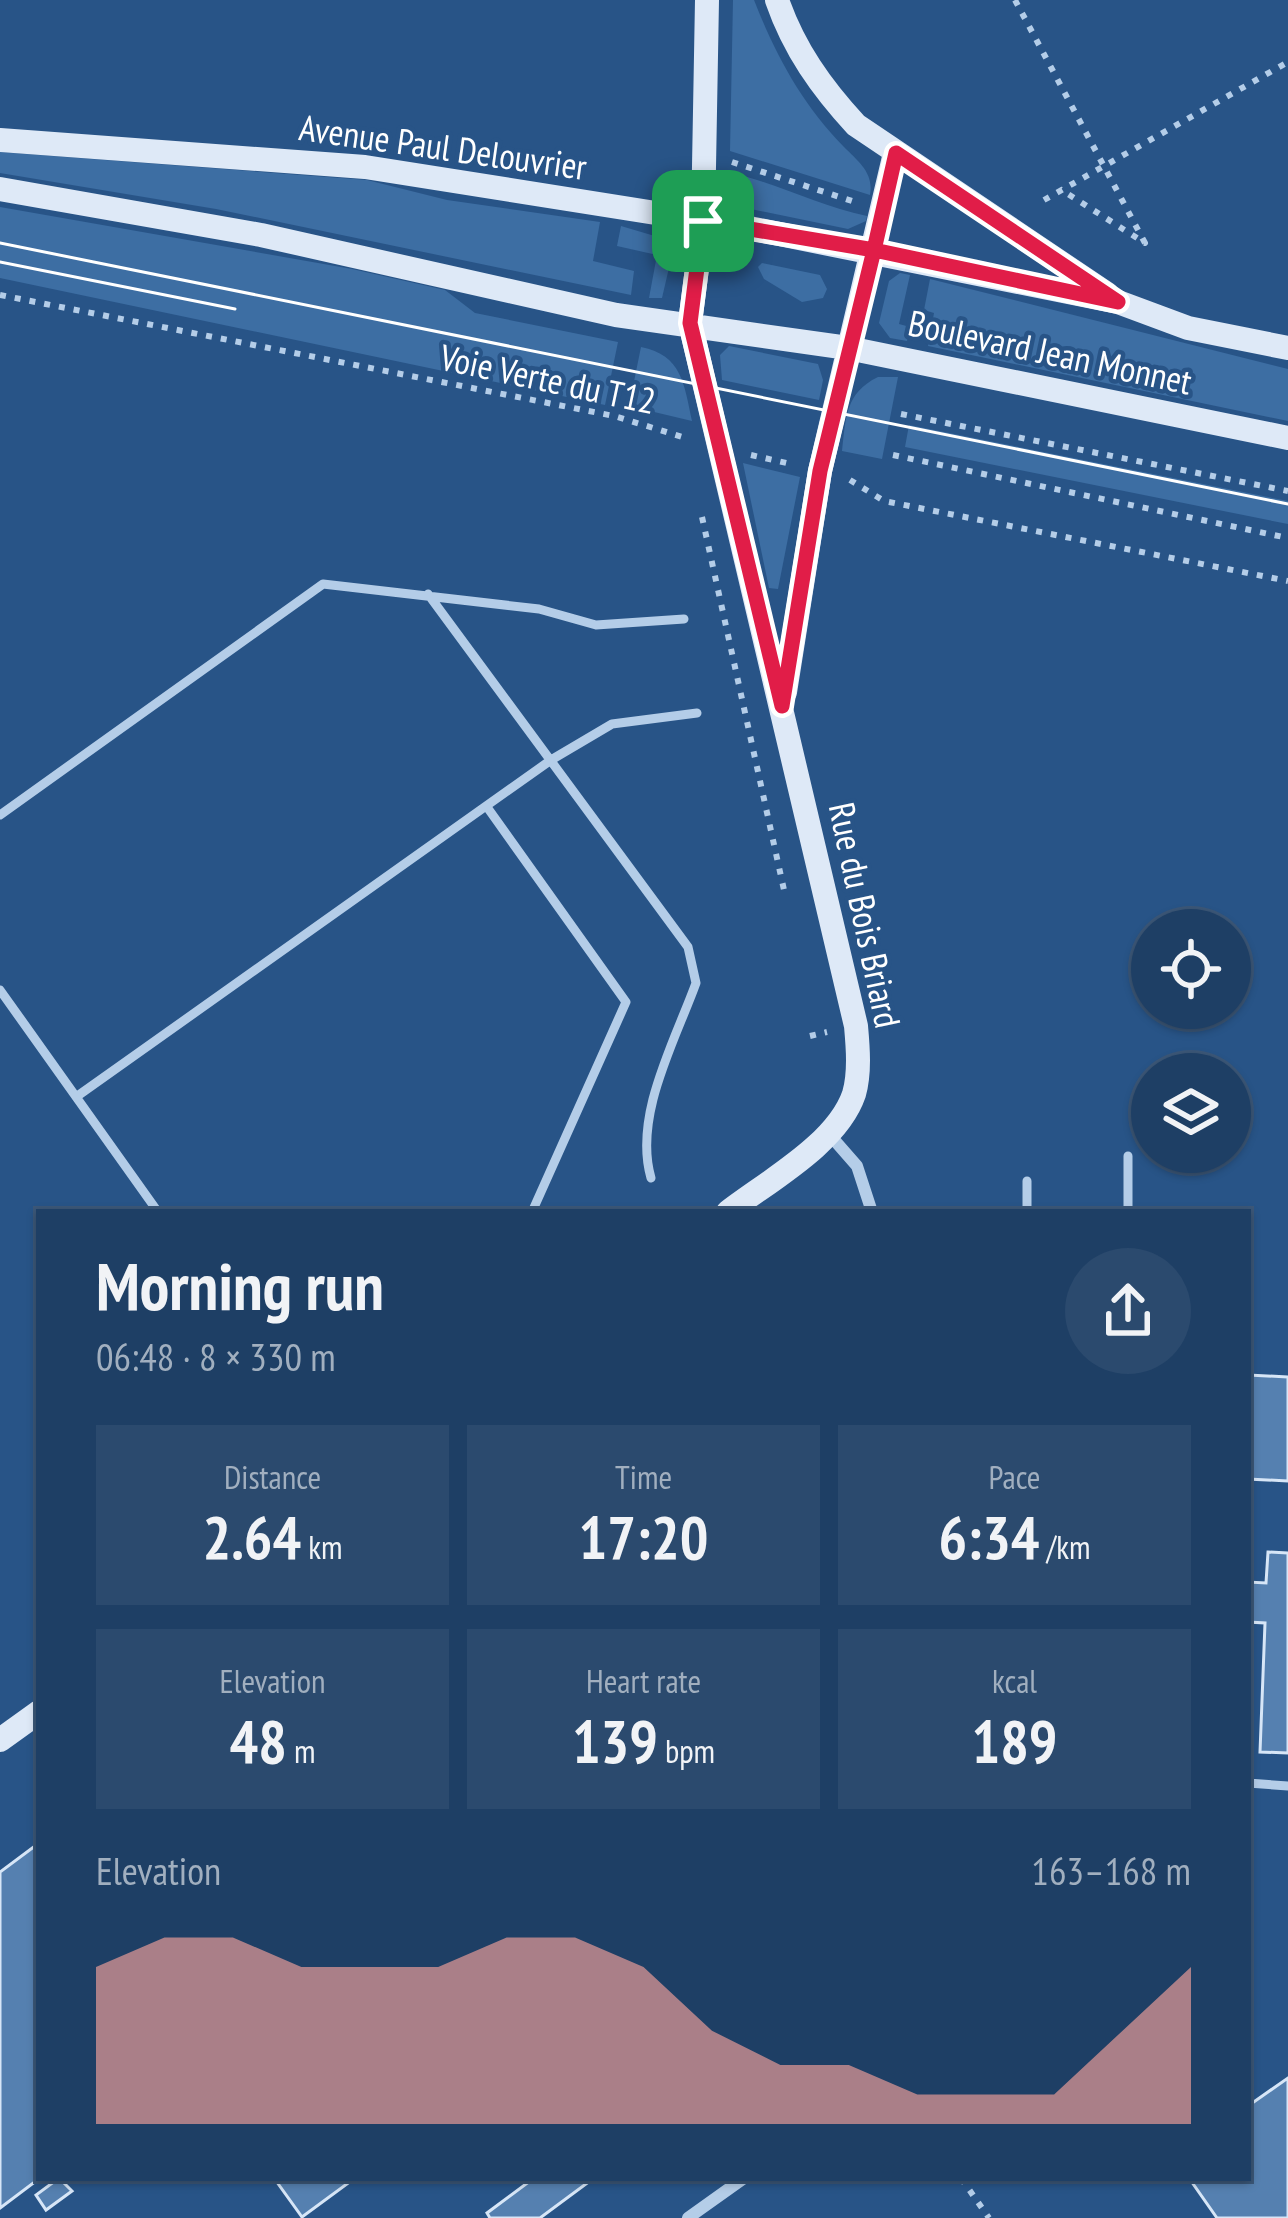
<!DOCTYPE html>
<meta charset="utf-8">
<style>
:root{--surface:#1e3f65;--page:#2b4a6e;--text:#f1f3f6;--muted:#a1afbf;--line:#3c5879;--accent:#e69b98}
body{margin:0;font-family:"PT Sans Narrow",sans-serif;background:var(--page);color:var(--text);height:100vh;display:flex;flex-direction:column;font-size:45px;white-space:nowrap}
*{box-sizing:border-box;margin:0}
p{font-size:39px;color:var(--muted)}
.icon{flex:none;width:66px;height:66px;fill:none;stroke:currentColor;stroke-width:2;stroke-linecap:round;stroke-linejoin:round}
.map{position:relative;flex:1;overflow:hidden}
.drawer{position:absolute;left:36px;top:1209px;width:1215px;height:972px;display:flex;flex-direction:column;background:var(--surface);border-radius:0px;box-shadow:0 3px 9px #0004,0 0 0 3px var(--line)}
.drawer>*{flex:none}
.controls{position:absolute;left:1131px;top:909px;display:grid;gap:24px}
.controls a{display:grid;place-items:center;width:120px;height:120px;border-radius:50%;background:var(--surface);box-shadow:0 3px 9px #0004,0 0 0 3px var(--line);font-size:60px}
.pin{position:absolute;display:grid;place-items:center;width:102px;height:102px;color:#fff;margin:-51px;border-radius:24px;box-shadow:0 6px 18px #0006}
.round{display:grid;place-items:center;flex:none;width:126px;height:126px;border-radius:63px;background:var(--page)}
.head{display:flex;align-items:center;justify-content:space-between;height:204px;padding:0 60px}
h1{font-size:66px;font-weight:600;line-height:90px}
.metrics{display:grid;grid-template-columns:repeat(3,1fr);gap:18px;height:204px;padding:12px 60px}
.metrics div{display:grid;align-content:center;border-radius:0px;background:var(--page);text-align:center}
.metrics b{font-size:60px;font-weight:600}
.metrics small{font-size:33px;font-weight:400}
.metrics p{font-size:33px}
.chart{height:336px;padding:24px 60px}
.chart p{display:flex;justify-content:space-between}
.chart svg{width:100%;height:216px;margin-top:12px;fill:var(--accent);opacity:.7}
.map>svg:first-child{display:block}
</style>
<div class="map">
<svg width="1288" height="2218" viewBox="0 0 1288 2218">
<rect width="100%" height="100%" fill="#285487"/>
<path fill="#3d6ea3" d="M733 0H754C776 56 802 104 844 147 859 162 874 173 870 195L730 151Z
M0 152 367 180 447 200 600 222 593 261 634 271 631 295 216 209 0 173Z
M726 172C776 182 818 206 867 216L866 221 848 229 736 206 725 199Z
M0 207 352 269 445 290 475 313 618 342 605 405 0 278Z
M621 226 675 242 662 298H649L657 255 617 246Z
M762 263 820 275 827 289 823 298 802 302 764 279 758 267Z
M900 273 910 275 899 324 910 327 907 341 890 338 879 323 889 281Z
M930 279 1288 369V421L928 346 934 313 924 310Z
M729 346 818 364 823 380 819 400 722 380 720 355Z
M641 347C682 355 684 384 692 421L629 406Z
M878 377H898L882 459 842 451C846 418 845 393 878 377Z
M909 425 1288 501V524L905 447Z
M743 463 800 477 778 589 769 588Z"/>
<path fill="#5580b0" stroke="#d7e6f7" stroke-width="3" d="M1248 1375 1288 1377V1481L1248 1479Z
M1268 1552 1288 1553V1753L1260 1752 1265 1623 1248 1622V1582L1266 1583Z
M39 1843 40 2178 0 2208V1872Z
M1288 2078V2218H1217L1189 2178H1248V2106Z
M59 2178 72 2191 46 2210 36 2195Z
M274 2178H355L302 2217Z
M534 2178H594L540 2218H490L487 2213Z"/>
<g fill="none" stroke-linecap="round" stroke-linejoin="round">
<path stroke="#b4cde8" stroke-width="6" stroke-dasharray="6 9" stroke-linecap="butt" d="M1015 0 1145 243 1060 189
M732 162 855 202
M1044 200 1288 62
M0 295 614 416 686 438
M901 414 1288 491
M751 455 791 464
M893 455 1288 538
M850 480 884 501 1288 581
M702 517 784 890
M810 1036 827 1032
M961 2178 989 2218"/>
<path stroke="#b4cde8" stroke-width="9" d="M428 594 688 947 696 983C675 1041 633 1116 651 1178
M487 807 626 1002 532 1212
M0 815 323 584 539 609 596 625 684 619
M0 990 158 1212
M76 1097 551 760 612 724 697 713
M1027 1181V1212
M1128 1212V1156
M1248 1783 1288 1786"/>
<path stroke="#b4cde8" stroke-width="12" d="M829 1134 857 1166 872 1212
M688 2218 744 2178"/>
<path stroke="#dee9f7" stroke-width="24" d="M707 0 703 222 690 323 856 1026C858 1048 860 1073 854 1094 837 1144 768 1181 728 1212
M777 0C794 49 821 87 856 125L1107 294
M0 140 365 167 744 227 1118 302 1188 328 1288 348
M0 189 261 235 616 315 848 348 1288 438
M785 692 820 471 895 153
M0 1740 39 1712"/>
<path stroke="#fff" stroke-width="3" d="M0 243 1288 504
M0 262 235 309"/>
</g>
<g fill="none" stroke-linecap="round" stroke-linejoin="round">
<g stroke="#fff" stroke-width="24">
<path id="route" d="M703 221 690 323 782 706 820 471 874 250 1118 302 896 153 874 250 703 221"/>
</g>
<use href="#route" stroke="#e11d48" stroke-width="15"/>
</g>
<g text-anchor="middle" stroke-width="9" stroke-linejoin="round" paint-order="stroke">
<g font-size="36" fill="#fff" stroke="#285487">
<text transform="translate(443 147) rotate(8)" y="13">Avenue Paul Delouvrier</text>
<text transform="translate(1050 352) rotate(12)" y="13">Boulevard Jean Monnet</text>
<text transform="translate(548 379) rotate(12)" y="13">Voie Verte du T12</text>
<text transform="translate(865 915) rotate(78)" y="13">Rue du Bois Briard</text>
</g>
</g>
</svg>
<div class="controls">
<a><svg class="icon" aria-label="locate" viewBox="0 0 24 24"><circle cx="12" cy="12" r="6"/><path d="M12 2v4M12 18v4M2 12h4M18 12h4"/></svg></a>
<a><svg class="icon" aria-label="layers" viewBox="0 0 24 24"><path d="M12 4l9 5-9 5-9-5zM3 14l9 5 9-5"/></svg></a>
</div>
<div class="pin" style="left:703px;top:221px;background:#1e9e55"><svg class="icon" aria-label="arrive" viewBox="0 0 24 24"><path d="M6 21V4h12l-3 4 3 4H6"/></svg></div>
<section class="drawer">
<div class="head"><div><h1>Morning run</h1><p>06:48 · 8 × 330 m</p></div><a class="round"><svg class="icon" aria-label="share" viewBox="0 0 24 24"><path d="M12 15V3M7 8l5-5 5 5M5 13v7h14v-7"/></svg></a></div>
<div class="metrics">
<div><p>Distance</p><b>2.64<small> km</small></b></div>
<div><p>Time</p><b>17:20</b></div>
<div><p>Pace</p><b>6:34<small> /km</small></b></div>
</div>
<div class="metrics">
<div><p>Elevation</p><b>48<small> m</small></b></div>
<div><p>Heart rate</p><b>139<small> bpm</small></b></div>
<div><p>kcal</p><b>189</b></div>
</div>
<div class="chart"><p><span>Elevation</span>163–168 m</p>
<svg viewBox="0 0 160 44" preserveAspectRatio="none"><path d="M0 44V12L10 6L20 6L30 12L40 12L50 12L60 6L70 6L80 12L90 25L100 32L110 32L120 38L130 38L140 38L150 25L160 12V44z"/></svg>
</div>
</section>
</div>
